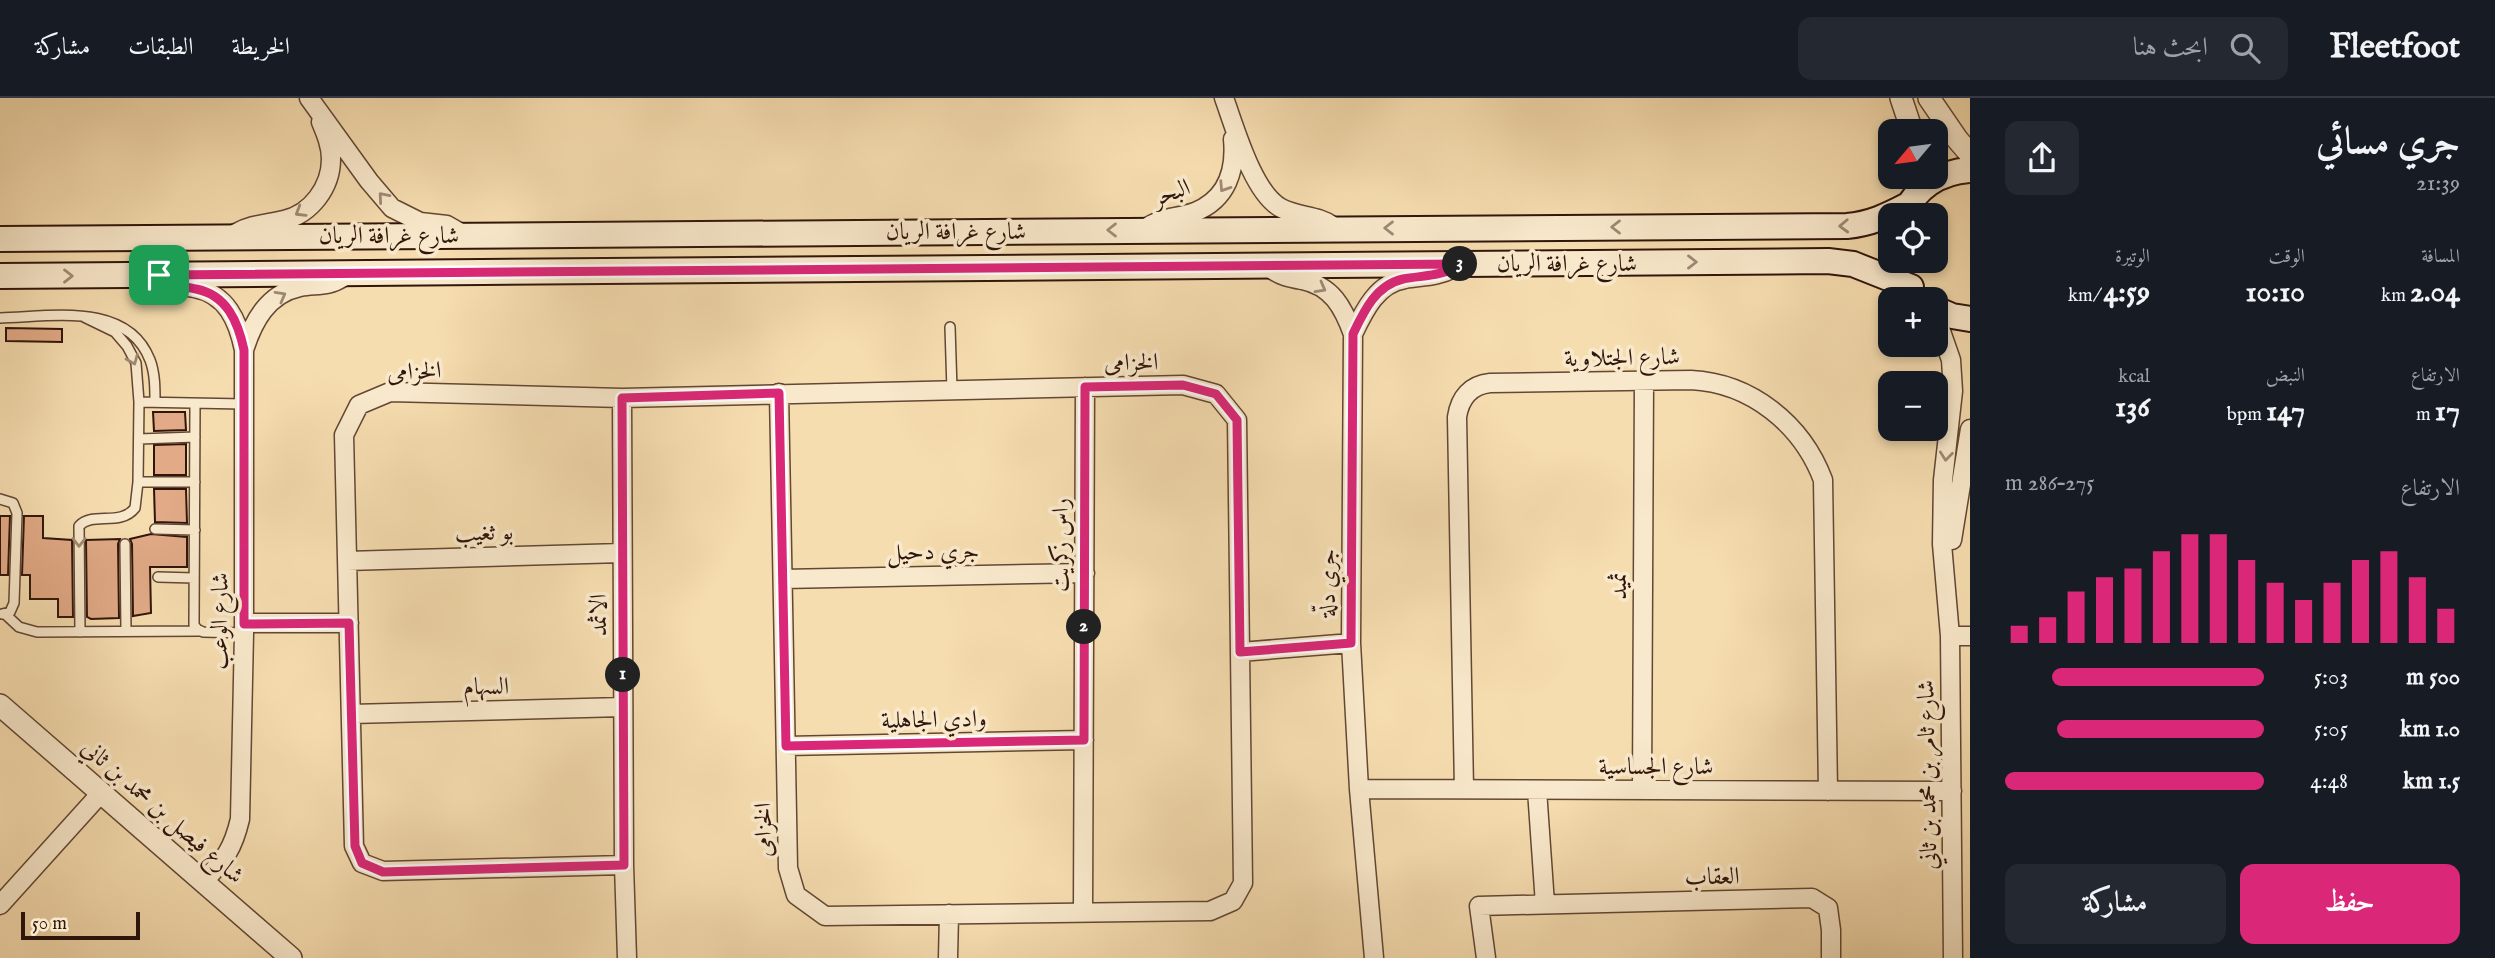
<!DOCTYPE html>
<html lang="ar">
<meta charset="utf-8">
<style>
:root{--surface:#171b24;--page:#242831;--text:#f1f3f6;--muted:#9ea1a6;--line:#363941;--accent:#db2777}
body{margin:0;font-family:"IM FELL English",Amiri,serif;background:var(--page);color:var(--text);direction:rtl;height:100vh;display:flex;flex-direction:column;font-size:26px;white-space:nowrap}
*{box-sizing:border-box;margin:0}
p{font-size:23px;color:var(--muted)}
.icon{flex:none;width:38px;height:38px;fill:none;stroke:currentColor;stroke-width:2;stroke-linecap:round;stroke-linejoin:round}
.map{position:relative;flex:1;overflow:hidden;direction:ltr}
.details{display:flex;flex-direction:column;background:var(--surface);width:525px}
.details>*{flex:none}
.needle{width:46px;rotate:241deg}
.buttons{position:absolute;left:1878px;top:21px;display:grid;gap:14px}
.buttons a{display:grid;place-items:center;width:70px;height:70px;border-radius:14px;background:var(--surface);box-shadow:0 4px 10px #0003;font-size:35px}
.scale{position:absolute;left:21px;bottom:18px;width:119px;box-sizing:border-box;padding-left:7px;border:4px solid #30150a;border-top:0;font-size:19px;line-height:24px;white-space:nowrap;color:#30150a;-webkit-text-stroke:5px #f9e9cc;paint-order:stroke}
.pin{position:absolute;display:grid;place-items:center;width:60px;height:60px;color:#fff;margin:-30px;border-radius:14px;box-shadow:0 4px 10px #0006}
.km{position:absolute;width:35px;height:35px;margin:-18px;border-radius:50%;background:#222;color:#fff;font-size:19px;line-height:35px;text-align:center}
.round{display:grid;place-items:center;flex:none;width:74px;height:74px;border-radius:14px;background:var(--page)}
.summary{display:flex;align-items:center;justify-content:space-between;height:119px;padding:0 35px}
h1{font-size:38px;font-weight:700;line-height:52px}
.figures{display:grid;grid-template-columns:repeat(3,1fr);gap:10px;height:119px;padding:7px 35px}
.figures div{display:grid;align-content:center}
.figures b{font-size:30px;font-weight:700}
.figures small{font-size:19px;font-weight:400}
.figures p{font-size:19px}
.chart{height:196px;padding:14px 35px}
.chart p{display:flex;justify-content:space-between}
.chart svg{width:100%;height:126px;margin-top:7px;stroke:var(--accent);stroke-width:6}
.action{display:flex;gap:14px;margin-top:auto;padding:14px 35px}
.action a{flex:1;height:80px;border-radius:14px;background:var(--accent);color:#fff;font-size:28px;font-weight:700;line-height:80px;text-align:center}
.action a+a{background:var(--page);color:var(--text)}
ul{padding:0 35px;list-style:none;font-size:23px}
li{display:grid;grid-template-columns:112px 84px 1fr;align-items:center;height:52px}
li i{height:18px;border-radius:9px;background:var(--accent)}
header{display:flex;align-items:center;gap:42px;box-sizing:border-box;height:98px;padding:0 35px;background:var(--surface);border-bottom:2px solid var(--line)}
header strong{font-size:33px}
nav{display:flex;gap:38px;margin-inline-start:auto;font-size:24px}
.search{width:490px;height:63px;background:var(--page);display:flex;align-items:center;gap:18px;box-sizing:border-box;padding:0 24px;border-radius:14px;color:var(--muted);font-size:26px}
main{display:flex;flex:1;min-height:0}
.map>svg:first-child{display:block}
</style>
<header>
<strong>Fleetfoot</strong>
<div class="search"><svg class="icon" aria-label="search" viewBox="0 0 24 24"><circle cx="10" cy="10" r="6"/><path d="M15 15l6 6"/></svg>ابحث هنا</div>
<nav><a>الخريطة</a><a>الطبقات</a><a>مشاركة</a></nav>
</header>
<main>
<section class="details">
<div class="summary"><div><h1>جري مسائي</h1><p>21:39</p></div><a class="round"><svg class="icon" aria-label="share" viewBox="0 0 24 24"><path d="M12 15V3M7 8l5-5 5 5M5 13v7h14v-7"/></svg></a></div>
<div class="figures">
<div><p>المسافة</p><b>2.04<small> km</small></b></div>
<div><p>الوقت</p><b>10:10</b></div>
<div><p>الوتيرة</p><b>4:59<small> /km</small></b></div>
</div>
<div class="figures">
<div><p>الارتفاع</p><b>17<small> m</small></b></div>
<div><p>النبض</p><b>147<small> bpm</small></b></div>
<div><p>kcal</p><b>136</b></div>
</div>
<div class="chart"><p><span>الارتفاع</span>275–286 m</p>
<svg viewBox="0 0 160 44" preserveAspectRatio="none"><path d="M5 44V38M15 44V35M25 44V26M35 44V21M45 44V18M55 44V12M65 44V6M75 44V6M85 44V15M95 44V23M105 44V29M115 44V23M125 44V15M135 44V12M145 44V21M155 44V32"/></svg>
</div>
<ul>
<li><b>500 m</b>5:03<i style="width:82%"></i></li>
<li><b>1.0 km</b>5:05<i style="width:80%"></i></li>
<li><b>1.5 km</b>4:48<i style="width:100%"></i></li>
</ul>
<div class="action"><a>حفظ</a><a>مشاركة</a></div>
</section>
<div class="map">
<svg width="1970" height="860" viewBox="0 0 1970 860">
<rect width="100%" height="100%" fill="#f6ddb0"/>
<filter id="stains"><feTurbulence type="fractalNoise" baseFrequency=".00286" numOctaves="4"/><feColorMatrix values="0 0 0 0 .2 0 0 0 0 .09 0 0 0 0 .02 0 0 0 .5 -.17"/></filter>
<radialGradient id="worn" r=".72"><stop offset=".6" stop-color="#630" stop-opacity="0"/><stop offset="1" stop-color="#630" stop-opacity=".3"/></radialGradient>
<path fill="#e2aa87" stroke="#30150a" stroke-width="2" d="M6 230 62 231V244L6 243Z
M153 314H185L186 332 154 333Z
M186 346V377H154V347Z
M154 391H186L187 425 155 424Z
M0 418H10L8 477H0Z
M24 418H43V440L72 442 73 519H58V501H30V477H22Z
M151 436 187 439V469H150L151 515 133 518 132 446 130 441Z
M120 441 118 446 119 520 91 521 87 519 86 442Z"/>
<g fill="none" stroke-linecap="round" stroke-linejoin="round">
<g stroke="#624734" stroke-width="12">
<path id="service" d="M0 220C50 219 127 203 150 262 155 275 155 290 155 304
M950 229 952 292
M139 304 244 306
M195 306 194 527 197 531 203 534 244 535
M139 341 195 339
M138 384H195
M0 401 13 405 17 415 14 505 10 514 2 516
M155 431 195 432
M125 446 126 533
M158 479 194 480
M5 516 19 529 37 534 199 533
M80 534 79 428C93 413 120 429 135 410L138 384 139 304 136 265 127 248 115 234 84 219"/>
</g>
<g stroke="#624734" stroke-width="21">
<path id="minor" d="M309 0 369 83 392 110 420 124 447 127 461 135
M1224 0C1235 30 1253 95 1281 110 1298 119 1318 117 1333 128
M1143 132C1162 118 1175 121 1195 114 1227 101 1236 72 1233 41
M236 135C252 126 267 126 284 122 311 116 331 89 331 61 331 48 326 36 321 24
M1270 170C1280 178 1290 180 1302 182 1332 188 1343 209 1353 236L1351 545 1359 691 1374 860
M162 180C172 187 182 188 194 190 227 196 238 223 244 252V535L240 721C233 751 225 761 204 783
M1936 219 1951 262 1953 293 1943 382 1942 446 1950 538 1953 860
M1353 236C1364 213 1377 185 1405 181 1423 178 1437 179 1454 170
M244 252C253 224 267 196 300 189 315 186 328 189 342 180
M622 300 624 767 627 860
M1952 442 1970 331
M347 463 622 455
M783 481 1085 475
M244 525H349
M1950 538H1970
M1240 554 1351 545
M351 616 623 609
M786 648 1084 642
M1359 691 1952 693
M1464 691 1457 319C1460 299 1471 287 1490 285L1691 282C1751 285 1802 326 1823 382L1828 693
M1537 692 1545 806
M1642 692 1644 283
M624 767 383 773 362 765 354 748 344 337 359 307 390 294 622 300 1183 287 1216 296 1237 322 1243 785 1233 803 1210 813 825 818 796 797 788 770 779 295
M0 807 102 694
M1083 814 1085 289
M948 860 949 816
M1486 860 1479 808 1812 800 1828 810 1831 832V860"/>
</g>
<g stroke="#624734" stroke-width="24">
<path id="tertiary" d="M1901 0 1912 33
M1929 0 1957 41 1970 56
M0 607 291 860"/>
</g>
<g stroke="#30150a" stroke-width="28">
<path id="secondary" d="M1903 117C1916 90 1939 74 1970 72
M0 141 1847 128C1870 126 1887 118 1908 107
M0 178 1828 163 1853 166 1911 189
M1936 211 1952 218 1970 221"/>
</g>
<use href="#service" stroke="#f9e9cc" stroke-width="9"/>
<use href="#minor" stroke="#f9e9cc" stroke-width="18"/>
<use href="#tertiary" stroke="#f9e9cc" stroke-width="21"/>
<use href="#secondary" stroke="#f9e9cc" stroke-width="24"/>
</g>
<defs><path id="oneway-chevron" d="M-2-3.5L2.5 0L-2 3.5" fill="none" stroke-width="1.6" stroke-linecap="round" stroke-linejoin="round" transform="scale(1.75)"/></defs>
<g stroke="#9f8a75">
<use href="#oneway-chevron" transform="translate(1224 89) rotate(123)"/>
<use href="#oneway-chevron" transform="translate(383 99) rotate(-131)"/>
<use href="#oneway-chevron" transform="translate(300 114) rotate(149)"/>
<use href="#oneway-chevron" transform="translate(1844 128) rotate(178)"/>
<use href="#oneway-chevron" transform="translate(1616 129) rotate(180)"/>
<use href="#oneway-chevron" transform="translate(1389 130) rotate(180)"/>
<use href="#oneway-chevron" transform="translate(1112 132) rotate(180)"/>
<use href="#oneway-chevron" transform="translate(1692 164)"/>
<use href="#oneway-chevron" transform="translate(68 178)"/>
<use href="#oneway-chevron" transform="translate(1321 190) rotate(29)"/>
<use href="#oneway-chevron" transform="translate(281 198) rotate(-29)"/>
<use href="#oneway-chevron" transform="translate(133 262) rotate(68)"/>
<use href="#oneway-chevron" transform="translate(1946 358) rotate(96)"/>
<use href="#oneway-chevron" transform="translate(79 444) rotate(90)"/>
</g>
<g fill="none" stroke-linecap="round" stroke-linejoin="round">
<g stroke="#fff" stroke-width="14">
<path id="route" d="M1461 166C1442 179 1424 177 1403 181 1376 187 1364 213 1353 236L1351 545 1240 554 1237 322 1216 296 1183 287 1085 289 1084 642 786 648 779 295 622 300 624 767 383 774 362 765 355 748 349 525 244 526V252C238 224 227 197 196 191 182 188 171 186 159 177Z"/>
</g>
<use href="#route" stroke="#db2777" stroke-width="9"/>
</g>
<g text-anchor="middle" stroke-width="7" stroke-linejoin="round" paint-order="stroke">
<g font-size="24" fill="#30150a" stroke="#f9e9cc">
<text transform="translate(1171 94) rotate(-20)" y="8">البحر</text>
<text x="956" y="141">شارع غرافة الريان</text>
<text x="389" y="145">شارع غرافة الريان</text>
<text x="1567" y="173">شارع غرافة الريان</text>
<text transform="translate(1622 259) rotate(-1)" y="8">شارع الجتلاوية</text>
<text transform="translate(1131 264) rotate(-1)" y="8">الخزامى</text>
<text transform="translate(414 273) rotate(-3)" y="8">الخزامى</text>
<text transform="translate(484 434) rotate(-2)" y="8">بو ثغيب</text>
<text transform="translate(1060 447) rotate(-90)" y="8">راس زكريت</text>
<text transform="translate(933 453) rotate(-1)" y="8">جري دحيل</text>
<text transform="translate(1327 485) rotate(-90)" y="8">جري دلّة</text>
<text transform="translate(1618 488) rotate(-90)" y="8">ثميد</text>
<text transform="translate(598 517) rotate(-90)" y="8">الاثمد</text>
<text transform="translate(219 523) rotate(-89)" y="8">شارع الوعب</text>
<text transform="translate(486 588) rotate(-1)" y="8">السهام</text>
<text transform="translate(934 621) rotate(-1)" y="8">وادي الجاهلية</text>
<text x="1656" y="676">شارع الجساسية</text>
<text transform="translate(1927 677) rotate(-91)" y="8">شارع ثامر بن محمد بن ثاني</text>
<text transform="translate(163 713) rotate(41)" y="8">شارع فيصل بن محمد بن ثاني</text>
<text transform="translate(763 732) rotate(-91)" y="8">الخزامى</text>
<text transform="translate(1712 778) rotate(-1)" y="8">العقاب</text>
</g>
</g>
<rect width="100%" height="100%" filter="url(#stains)"/>
<rect width="100%" height="100%" fill="url(#worn)"/>
</svg>
<div class="buttons">
<a><svg class="needle" viewBox="-14 -14 28 28"><path d="M0-13l5 13h-10z" fill="#e53935"/><path d="M0 13l5-13h-10z" fill="#9ea1a6"/></svg></a>
<a><svg class="icon" aria-label="locate" viewBox="0 0 24 24"><circle cx="12" cy="12" r="6"/><path d="M12 2v4M12 18v4M2 12h4M18 12h4"/></svg></a>
<a>+</a>
<a>−</a>
</div>
<div class="scale">50 m</div>
<div class="pin" style="left:159px;top:177px;background:#1e9e55"><svg class="icon" aria-label="arrive" viewBox="0 0 24 24"><path d="M6 21V4h12l-3 4 3 4H6"/></svg></div>
<b class="km" style="left:623px;top:577px">1</b>
<b class="km" style="left:1084px;top:529px">2</b>
<b class="km" style="left:1460px;top:166px">3</b>
</div>
</main>
